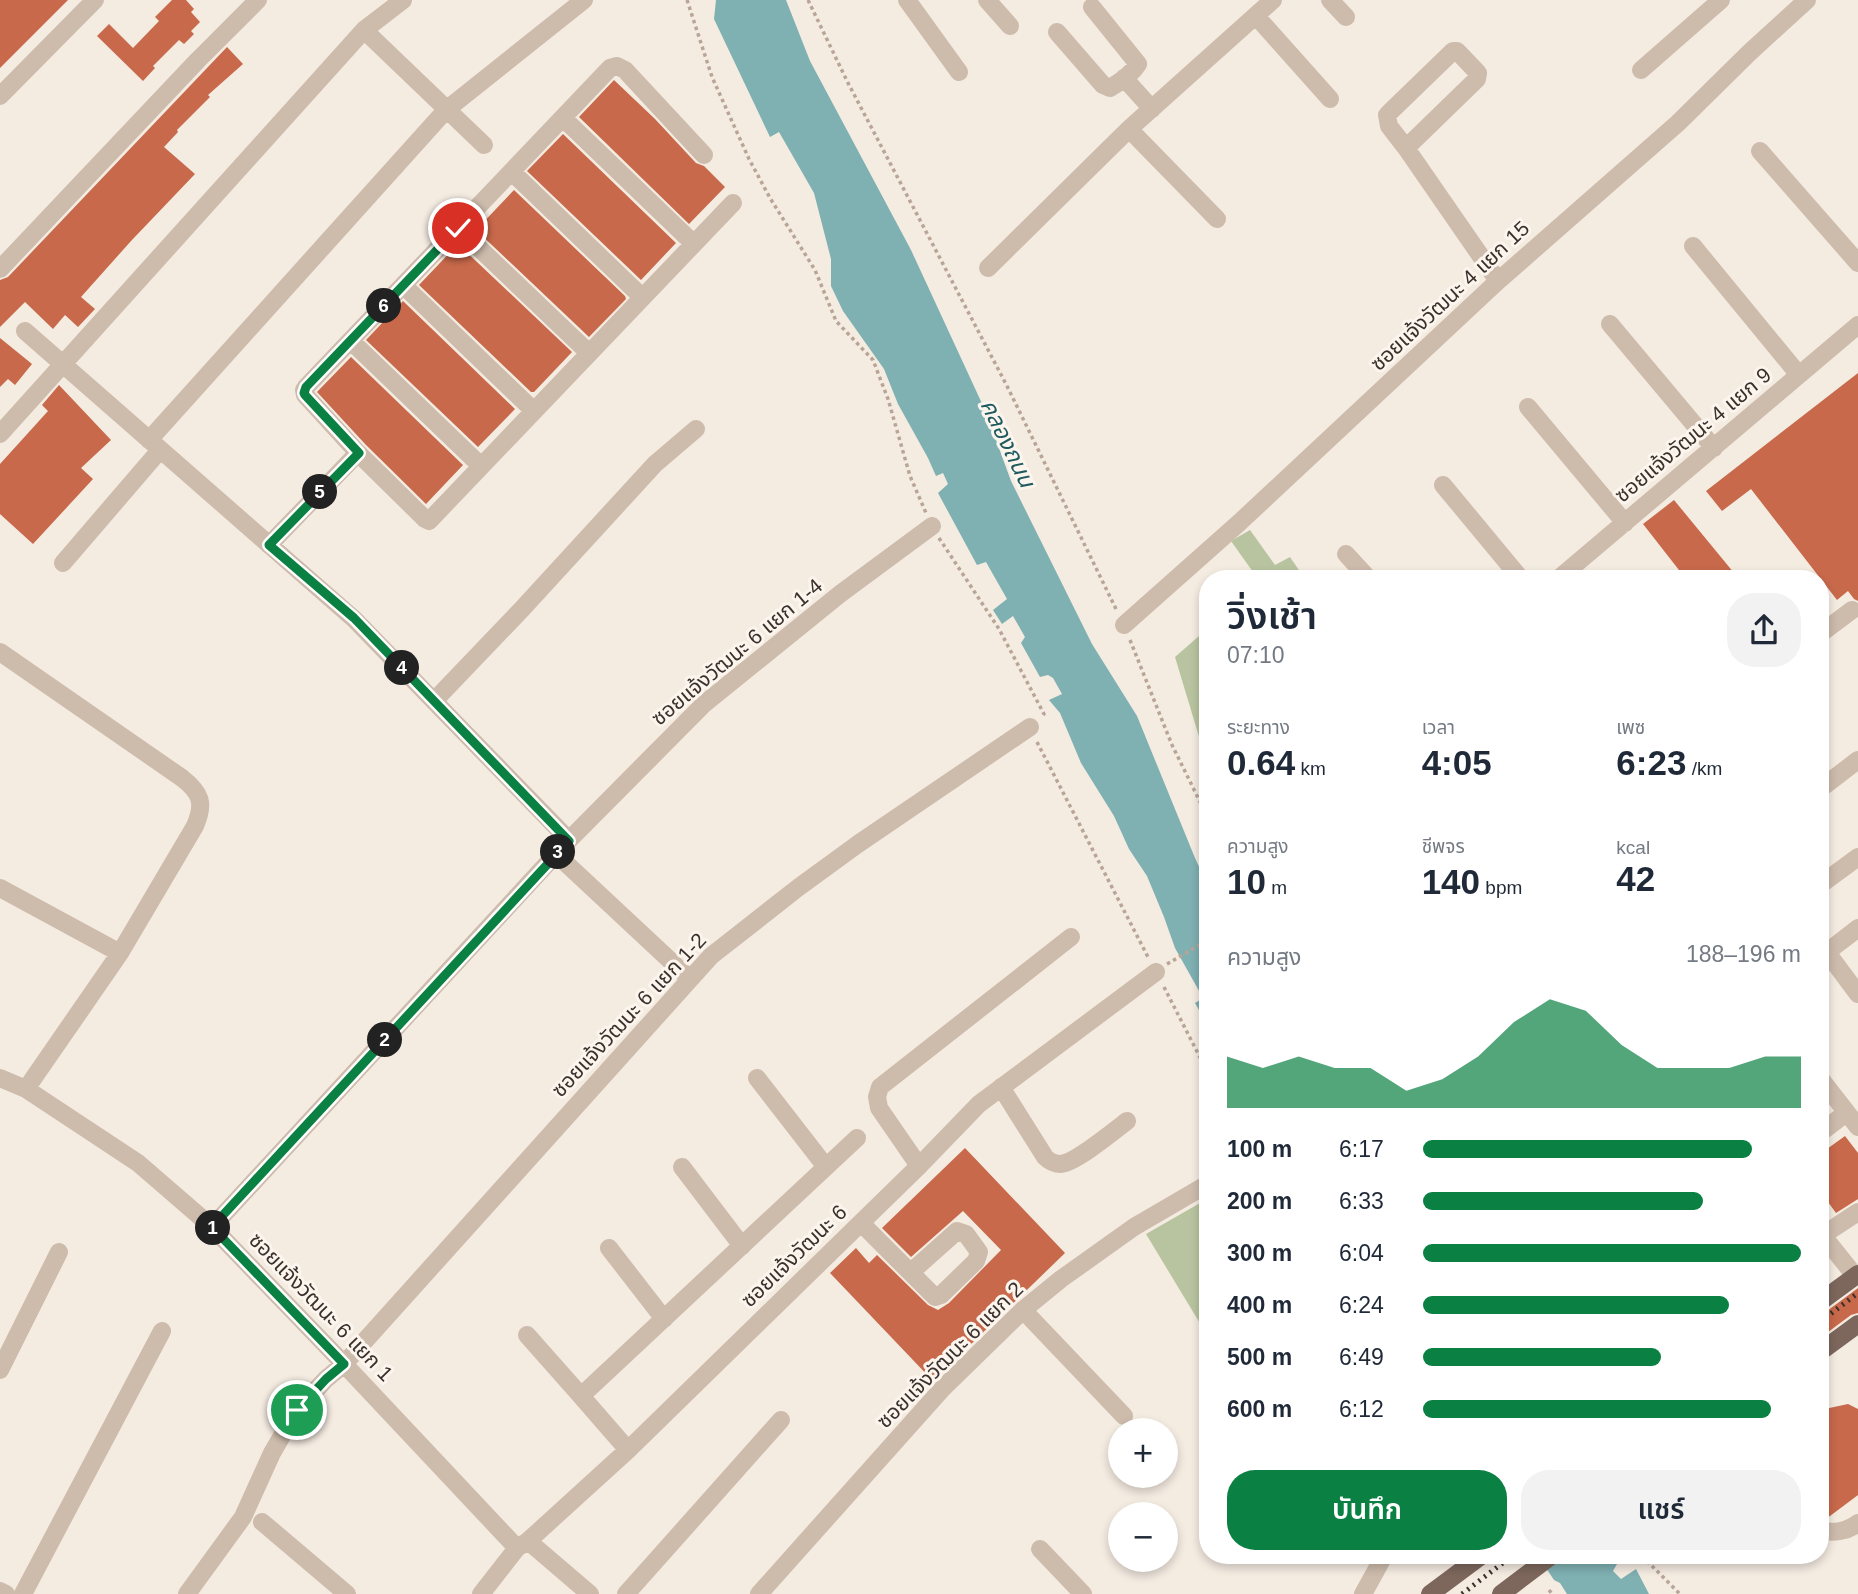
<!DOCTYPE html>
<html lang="th">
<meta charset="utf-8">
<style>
:root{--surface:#fff;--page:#f2f2f3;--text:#1f2937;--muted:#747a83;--accent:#0b8043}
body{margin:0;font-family:Arial,"Noto Sans Thai",sans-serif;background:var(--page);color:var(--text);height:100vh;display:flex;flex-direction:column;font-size:26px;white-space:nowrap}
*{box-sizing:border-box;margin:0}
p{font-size:23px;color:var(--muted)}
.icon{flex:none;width:38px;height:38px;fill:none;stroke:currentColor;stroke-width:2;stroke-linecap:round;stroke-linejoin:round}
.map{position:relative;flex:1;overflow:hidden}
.details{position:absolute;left:1199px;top:570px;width:630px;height:994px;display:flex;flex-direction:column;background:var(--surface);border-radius:28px;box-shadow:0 4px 10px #0003}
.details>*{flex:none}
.tools{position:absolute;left:1108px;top:1418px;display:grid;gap:14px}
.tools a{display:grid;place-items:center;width:70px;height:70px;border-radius:50%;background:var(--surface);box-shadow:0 4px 10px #0003;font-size:35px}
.pin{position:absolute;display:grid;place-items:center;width:60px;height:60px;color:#fff;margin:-30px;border:4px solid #fff;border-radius:50%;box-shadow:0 2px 7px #0007}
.km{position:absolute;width:35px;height:35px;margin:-18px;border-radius:50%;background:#222;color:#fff;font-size:19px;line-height:35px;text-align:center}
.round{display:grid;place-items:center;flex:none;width:74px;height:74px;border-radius:28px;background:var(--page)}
.head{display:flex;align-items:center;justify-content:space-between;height:119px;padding:0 28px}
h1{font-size:38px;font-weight:600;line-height:52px}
.metrics{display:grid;grid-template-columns:repeat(3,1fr);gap:10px;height:119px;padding:7px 28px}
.metrics div{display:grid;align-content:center}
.metrics b{font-size:35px;font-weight:600}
.metrics small{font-size:19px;font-weight:400}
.metrics p{font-size:19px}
.chart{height:196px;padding:14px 28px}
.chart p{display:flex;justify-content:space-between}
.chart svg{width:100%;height:126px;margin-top:7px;fill:var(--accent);opacity:.7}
.primary-button{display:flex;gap:14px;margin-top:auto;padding:14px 28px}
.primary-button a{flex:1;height:80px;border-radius:28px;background:var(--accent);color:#fff;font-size:28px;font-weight:600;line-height:80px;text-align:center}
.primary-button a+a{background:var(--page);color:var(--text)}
ul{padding:0 28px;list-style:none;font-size:23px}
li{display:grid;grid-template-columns:112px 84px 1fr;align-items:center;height:52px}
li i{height:18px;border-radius:9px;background:var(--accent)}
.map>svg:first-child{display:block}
</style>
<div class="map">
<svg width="1858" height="1594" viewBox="0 0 1858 1594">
<rect width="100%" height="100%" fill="#f4ebe1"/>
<path fill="#b8c4a0" d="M1250 530 1275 565 1290 557 1305 579H1258L1231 541Z
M1207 629V758L1203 750 1175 657Z
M1207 1199V1335L1146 1234Z"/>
<path fill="#7fb0b2" d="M716 0H786L810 61 911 250 985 410 1011 481 1092 644 1137 716 1195 858 1207 884V1024L1195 1003 1203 998 1175 948 1164 917 1147 876 1129 849 1114 816 1081 763 1060 713 1049 700 1062 694 1053 678 1048 675 1040 677 1021 643 1025 637 1013 616 1002 624 993 610 1007 599 986 562 977 565 938 493 948 484 943 473 936 476 928 458 898 404 884 369 843 311 831 286V259L814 193 779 132 770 137 714 19Z
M1538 1556H1609L1617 1564 1613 1571 1621 1579 1636 1569 1649 1594H1567L1560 1583 1554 1580Z"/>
<path fill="#c8694b" d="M0 0H68L0 68Z
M172 0H186L194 9 191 12 200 22 191 31 194 34 184 44 179 40 153 66 155 68 143 81 97 36 109 24 133 48 159 21 155 17Z
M227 47 243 64 208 95 210 97 177 130 178 132 164 147 195 174 131 241 81 297 95 309 78 327 65 315 53 329 25 302 0 327V280L8 277Z
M614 80 655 119 696 163 704 166 725 187 689 224 579 117Z
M563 134 676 243 641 280 527 171Z
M514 190 625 296 626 299 589 337 476 230Z
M458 244 572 352 534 392H531L419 285Z
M403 301 515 409 478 447 366 340Z
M0 338 32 364 15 385 8 379 0 387Z
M351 357 463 465 426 504 366 445 317 392Z
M1858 373V601L1854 599 1848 591 1837 600 1751 489 1722 511 1706 491Z
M59 385 111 440 81 468 93 479 33 544 0 514V464L48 411 42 405Z
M1674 500 1739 579H1686L1643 524Z
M1845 1136 1858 1153V1199L1836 1213 1820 1191V1154Z
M965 1148 1065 1253 933 1381 830 1273 856 1248 869 1263 877 1255 928 1305 938 1310 949 1303 1001 1250 963 1211 911 1257 882 1228Z
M1858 1288V1313L1851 1315 1820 1338V1313L1827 1311Z
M1848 1404 1858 1409V1495L1826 1519 1820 1510V1410Z"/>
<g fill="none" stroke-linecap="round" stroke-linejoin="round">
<path stroke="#b9a596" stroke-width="3.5" stroke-dasharray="3.5 3.5" stroke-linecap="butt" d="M687 0 712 77 749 159 770 198 815 270 836 321 873 360 888 399 910 476 926 513
M808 0 847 81 1007 386 1117 611
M939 538 999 629 1044 714 1042 718
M1130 640 1172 745 1208 818
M1037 742 1149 959
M1167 964 1208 940
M1164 987 1208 1073
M1642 1556 1680 1594
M1549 1590 1552 1594"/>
<path stroke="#cdbbac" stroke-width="18" d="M907 0 959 72
M987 0 1010 26
M1330 0 1346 17
M1256 16 1330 99
M364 30 484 145
M1057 32 1103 85 1110 88C1120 82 1132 74 1138 64L1092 7
M1641 70 1721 0
M1124 78 1152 109
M0 96 95 0
M563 118 693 243
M1129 129 1217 219
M1406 148 1477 79 1478 73 1457 51H1453L1391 111 1387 115 1389 126 1406 148 1498 281
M1760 151 1858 263
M704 155 625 70 617 66 610 68 306 387 304 390 305 395 358 453 425 519 429 521 733 203
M512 172 642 297
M458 228 589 353
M1693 246 1799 375
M988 268 1129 129 1273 0
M0 269 198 60 258 0
M403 285 534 411
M1610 324 1714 448
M25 331 354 619 569 840
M351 341 481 466
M1528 407 1625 523
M0 434 364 30 403 0
M149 440 446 110 584 0
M1443 485 1521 579
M269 545 358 453
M1346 554 1369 579
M63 563 160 450
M1558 579 1858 325
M1124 625 1240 522 1498 281 1678 123 1749 53 1807 0
M1820 634 1852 610
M0 652 182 778C201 793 205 803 195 826L120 953 26 1089
M434 701 522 609 655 464 696 429
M1820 789 1858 760
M556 854 690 979
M1820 885 1858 857
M0 888 120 953
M1820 943 1858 994
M1827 952 1858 928
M0 1078 26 1089 138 1163 212 1227 344 1364 517 1548
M757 1078 826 1167
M1820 1078 1858 1127
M1001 1087 1045 1157C1049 1161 1053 1164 1060 1164 1074 1164 1114 1131 1127 1121
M1820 1133 1846 1113
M919 1166 879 1108 877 1097 880 1087 1071 937
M682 1167 742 1246
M861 1223 935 1297 941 1295 976 1261 979 1252 966 1234 957 1231 911 1272
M212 1227 569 840 704 704 840 594 932 526
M1820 1232 1855 1276
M1820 1237 1858 1212
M609 1248 664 1319
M1023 1310 1124 1416
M527 1335 581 1396
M0 1370 59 1252
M628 1450 581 1396 857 1138
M262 1522 347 1594
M1820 1530C1833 1534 1848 1531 1858 1523
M528 1541 590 1594
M1040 1549 1083 1594
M0 1591 6 1594
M23 1594 162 1331
M187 1594 243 1517 272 1453 297 1410 326 1379 344 1364 711 956 799 887 858 844 1030 727
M481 1594 517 1548 528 1541 628 1450 919 1166 979 1104 1156 972
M626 1594 781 1420
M759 1594 943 1388 1023 1310 1061 1279 1134 1227 1206 1185
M1363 1594 1384 1556"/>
<path stroke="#7d675c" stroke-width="18" d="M1820 1302 1858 1274
M1820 1352 1858 1324
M1430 1594 1481 1556
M1501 1594 1551 1556"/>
<path stroke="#3b302b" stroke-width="5" stroke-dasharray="2 5" stroke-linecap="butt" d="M1820 1322 1858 1293
M1462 1594 1512 1556"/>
</g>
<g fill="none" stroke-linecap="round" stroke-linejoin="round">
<g stroke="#fff" stroke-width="14">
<path id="route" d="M297 1410 326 1379 344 1364 212 1227 569 841 354 618 269 545 359 453 305 395 304 393 306 387 458 228"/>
</g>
<use href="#route" stroke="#0b8043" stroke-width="9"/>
</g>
<g text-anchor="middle" stroke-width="6" stroke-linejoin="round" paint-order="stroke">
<g font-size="21" fill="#3b302b" stroke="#fbf5ee">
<text transform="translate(1450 296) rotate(-43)" y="7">ซอยแจ้งวัฒนะ 4 แยก 15</text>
<text transform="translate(1693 435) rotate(-40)" y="7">ซอยแจ้งวัฒนะ 4 แยก 9</text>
<text transform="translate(737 652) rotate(-40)" y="7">ซอยแจ้งวัฒนะ 6 แยก 1-4</text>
<text transform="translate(629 1015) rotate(-47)" y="7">ซอยแจ้งวัฒนะ 6 แยก 1-2</text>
<text transform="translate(794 1256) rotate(-44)" y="7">ซอยแจ้งวัฒนะ 6</text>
<text transform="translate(321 1307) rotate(46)" y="7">ซอยแจ้งวัฒนะ 6 แยก 1</text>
<text transform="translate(950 1355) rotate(-45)" y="7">ซอยแจ้งวัฒนะ 6 แยก 2</text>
</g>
<g font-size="23" font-style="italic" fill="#1f5a5e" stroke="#fbf5ee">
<text transform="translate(1008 443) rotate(64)" y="8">คลองถนน</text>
</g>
</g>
</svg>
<div class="tools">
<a>+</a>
<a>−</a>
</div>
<div class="pin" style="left:297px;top:1410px;background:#1e9e55"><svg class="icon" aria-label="arrive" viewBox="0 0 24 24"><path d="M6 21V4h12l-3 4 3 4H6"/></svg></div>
<div class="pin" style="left:458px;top:228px;background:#d93025"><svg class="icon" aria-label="check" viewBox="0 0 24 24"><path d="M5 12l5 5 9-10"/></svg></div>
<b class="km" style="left:213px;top:1228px">1</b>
<b class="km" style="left:385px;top:1040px">2</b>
<b class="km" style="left:558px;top:852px">3</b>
<b class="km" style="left:402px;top:668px">4</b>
<b class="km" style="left:320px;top:492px">5</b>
<b class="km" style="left:384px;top:306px">6</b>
<section class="details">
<div class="head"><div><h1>วิ่งเช้า</h1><p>07:10</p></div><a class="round"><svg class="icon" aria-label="share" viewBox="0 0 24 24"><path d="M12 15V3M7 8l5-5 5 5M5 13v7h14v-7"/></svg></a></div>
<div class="metrics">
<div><p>ระยะทาง</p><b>0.64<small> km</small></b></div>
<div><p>เวลา</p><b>4:05</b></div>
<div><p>เพซ</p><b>6:23<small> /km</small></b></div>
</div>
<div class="metrics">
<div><p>ความสูง</p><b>10<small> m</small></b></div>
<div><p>ชีพจร</p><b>140<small> bpm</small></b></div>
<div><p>kcal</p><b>42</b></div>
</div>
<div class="chart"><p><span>ความสูง</span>188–196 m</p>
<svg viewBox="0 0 160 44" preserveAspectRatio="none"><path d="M0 44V26L10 30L20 26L30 30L40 30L50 38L60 34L70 26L80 14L90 6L100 10L110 22L120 30L130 30L140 30L150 26L160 26V44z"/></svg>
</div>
<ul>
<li><b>100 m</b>6:17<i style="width:87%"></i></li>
<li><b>200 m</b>6:33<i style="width:74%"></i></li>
<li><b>300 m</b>6:04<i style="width:100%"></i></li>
<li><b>400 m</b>6:24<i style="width:81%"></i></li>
<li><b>500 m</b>6:49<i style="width:63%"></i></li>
<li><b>600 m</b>6:12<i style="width:92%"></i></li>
</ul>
<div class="primary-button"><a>บันทึก</a><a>แชร์</a></div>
</section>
</div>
